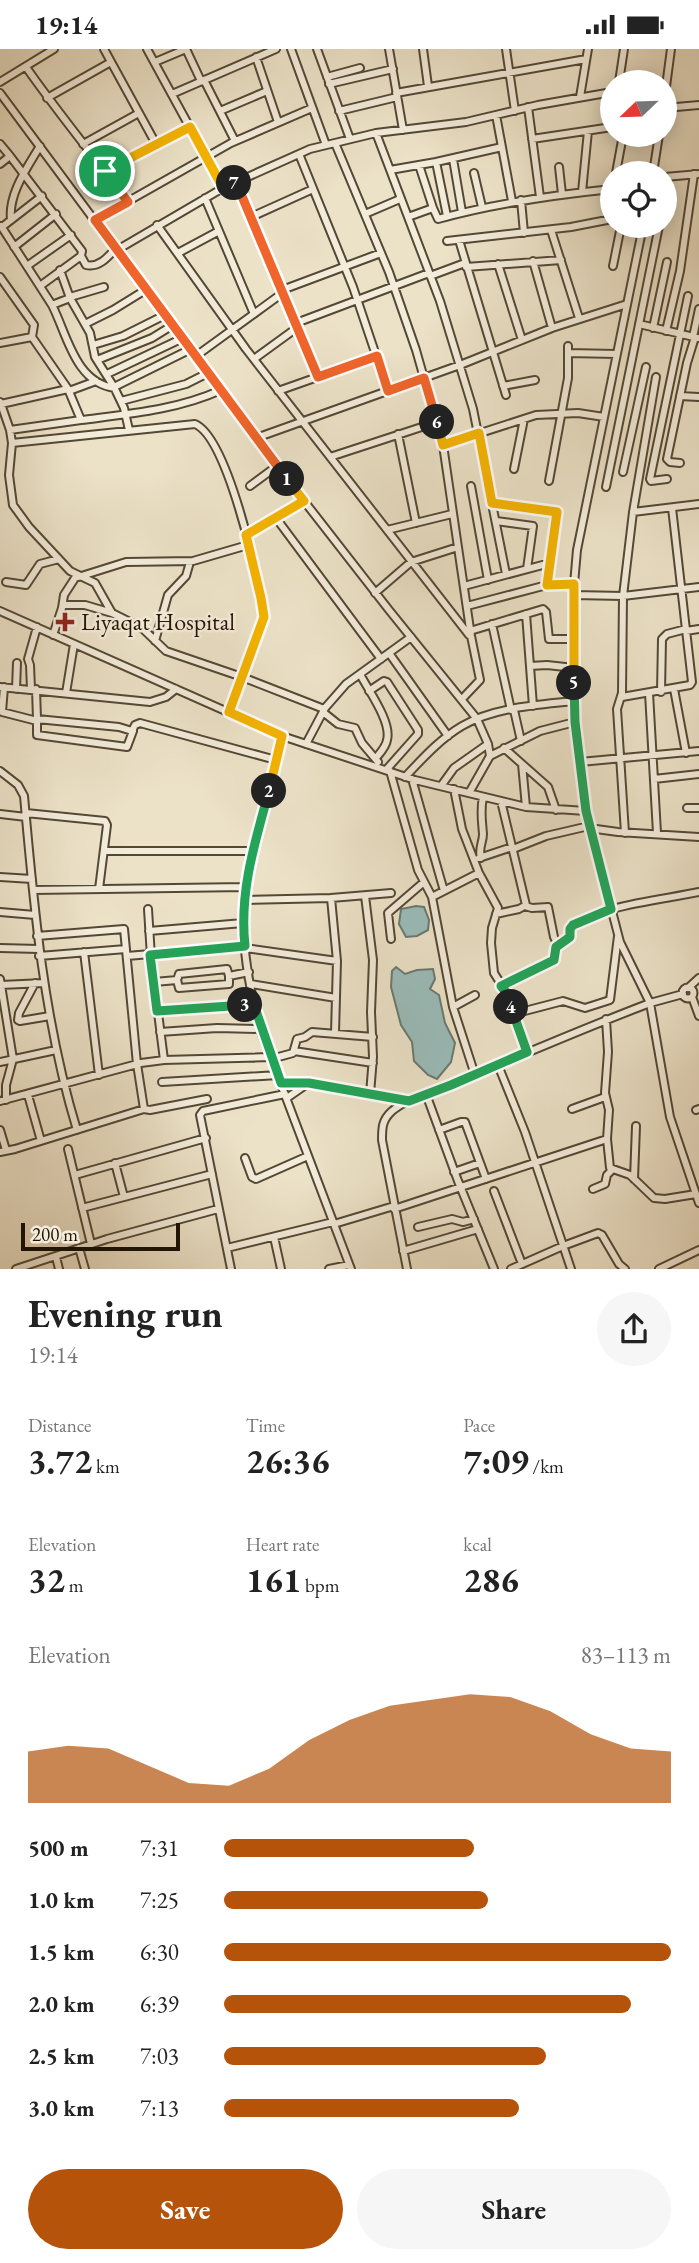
<!DOCTYPE html>
<meta charset="utf-8">
<style>
:root{--surface:#fff;--page:#f6f6f6;--text:#222;--muted:#767676;--accent:#b45309}
body{margin:0;font-family:"EB Garamond",serif;background:var(--page);color:var(--text);height:100vh;display:flex;flex-direction:column;font-size:26px;white-space:nowrap}
*{box-sizing:border-box;margin:0}
p{font-size:23px;color:var(--muted)}
.icon{flex:none;width:38px;height:38px;fill:none;stroke:currentColor;stroke-width:2;stroke-linecap:round;stroke-linejoin:round}
.map{position:relative;height:1220px;overflow:hidden}
.details{display:flex;flex-direction:column;background:var(--surface);flex:1}
.details>*{flex:none}
.needle{width:46px;rotate:247deg}
.buttons{position:absolute;left:600px;top:21px;display:grid;gap:14px}
.buttons a{display:grid;place-items:center;width:77px;height:77px;border-radius:50%;background:var(--surface);box-shadow:0 4px 18px #0003;font-size:35px}
.scale{position:absolute;left:21px;bottom:18px;width:159px;box-sizing:border-box;padding-left:7px;border:4px solid #221504;border-top:0;font-size:19px;line-height:24px;white-space:nowrap;color:#221504;-webkit-text-stroke:5px #f3ecdb;paint-order:stroke}
.pin{position:absolute;display:grid;place-items:center;width:60px;height:60px;color:#fff;margin:-30px;border:4px solid #fff;border-radius:50%;box-shadow:0 2px 7px #0007}
.km{position:absolute;width:35px;height:35px;margin:-18px;border-radius:50%;background:#222;color:#fff;font-size:19px;line-height:35px;text-align:center}
.round{display:grid;place-items:center;flex:none;width:74px;height:74px;border-radius:37px;background:var(--page)}
.summary{display:flex;align-items:center;justify-content:space-between;height:119px;padding:0 28px}
h1{font-size:38px;font-weight:700;line-height:52px}
.metrics{display:grid;grid-template-columns:repeat(3,1fr);gap:10px;height:119px;padding:7px 28px}
.metrics div{display:grid;align-content:center}
.metrics b{font-size:35px;font-weight:700}
.metrics small{font-size:19px;font-weight:400}
.metrics p{font-size:19px}
.chart{height:196px;padding:14px 28px}
.chart p{display:flex;justify-content:space-between}
.chart svg{width:100%;height:126px;margin-top:7px;fill:var(--accent);opacity:.7}
.cta{display:flex;gap:14px;margin-top:auto;padding:14px 28px}
.cta a{flex:1;height:80px;border-radius:42px;background:var(--accent);color:#fff;font-size:28px;font-weight:700;line-height:80px;text-align:center}
.cta a+a{background:var(--page);color:var(--text)}
ul{padding:0 28px;list-style:none;font-size:23px}
li{display:grid;grid-template-columns:112px 84px 1fr;align-items:center;height:52px}
li i{height:18px;border-radius:9px;background:var(--accent)}
.status{display:flex;justify-content:space-between;align-items:center;height:49px;padding:0 35px;background:var(--surface);direction:ltr}
.status svg{height:19px;fill:currentColor}
.map>svg:first-child{display:block}
</style>
<div class="status"><b>19:14</b><svg viewBox="0 0 49 12"><path d="M0 12V9h3v3zM5 12V6h3v6zM10 12V3h3v9zM15 12V0h3v12zM26 1h20v11H26zM47 4h2v5h-2z"/></svg></div>
<div class="map">
<svg width="699" height="1220" viewBox="0 0 699 1220">
<rect width="100%" height="100%" fill="#ece2c8"/>
<filter id="stains"><feTurbulence type="fractalNoise" baseFrequency=".00286" numOctaves="4"/><feColorMatrix values="0 0 0 0 .2 0 0 0 0 .09 0 0 0 0 .02 0 0 0 .5 -.17"/></filter>
<radialGradient id="worn" r=".72"><stop offset=".6" stop-color="#630" stop-opacity="0"/><stop offset="1" stop-color="#630" stop-opacity=".3"/></radialGradient>
<path fill="#9abdbb" stroke="#6a7a72" stroke-width="2" d="M416 857 424 858 429 871 428 881 417 887 406 888 399 875 401 860Z
M396 918 405 925 417 921 433 920 435 930 430 940 439 946 445 974 455 994 451 1013 437 1030 428 1026 414 1012 412 993 401 976 391 938 392 922Z"/>
<g fill="none" stroke-linecap="round" stroke-linejoin="round">
<g stroke="#544835" stroke-width="10">
<path id="minor" d="M104 0 156 95
M147 0 223 139
M186 0 201 32
M291 0 326 96
M317 0 350 90
M389 0 403 81
M423 0 428 37
M506 0 515 62
M256 8 278 73
M155 13 186 0
M26 18C58 64 94 107 128 153
M327 28 360 19
M204 31 235 92
M0 33 54 0
M619 33 624 0
M329 35 393 20
M0 44 276 416 389 561 477 670 488 695 490 707 469 744
M396 44 586 10
M172 45 276 0
M665 45 671 0
M580 48 588 0
M47 49 111 13
M528 58 540 148
M665 59 699 56
M220 62 267 42
M339 62 397 48
M496 66 512 152
M376 84 440 252 473 360 506 525
M532 90 612 78
M335 94 389 223 416 301 443 396 471 587 480 631 462 650
M0 95 10 107 0 115
M83 95 139 64
M299 105 353 238 388 342
M10 107 82 202 81 207 40 237
M453 110 462 163
M436 113 447 167
M419 116 433 159
M559 118 562 145
M390 121 436 113 502 98
M105 122 190 78
M474 124 482 158
M616 124 623 86
M653 124 659 86
M665 128 699 125
M236 133 318 328
M665 141 667 128
M582 143 588 82
M205 149 254 265
M521 151 524 184
M365 165 400 150
M251 168 313 140
M408 168 433 159 438 170C496 154 553 146 612 140
M608 170 612 144
M11 171C8 145 27 119 40 97
M95 171 231 94 312 59
M157 176 246 300 469 586
M1 177 52 256 70 249
M2 178 42 147
M551 181 579 269
M459 191 506 346
M447 192 571 178 612 170
M14 198 56 165
M117 201 223 139 310 100 376 84 466 73 538 56 612 43
M178 204 219 182
M81 207 86 216C99 219 108 208 116 199
M533 212 552 279
M498 215 522 291
M27 217 71 186
M613 217 621 177
M466 218 561 211
M60 221 70 249 90 284 95 308 114 338 124 359 129 381
M430 227 465 214
M0 228 34 276 32 288
M282 241 381 204
M70 248 104 238
M52 256C67 285 75 334 115 339
M296 274 429 224
M85 275 113 261 147 240
M639 275 698 289
M653 279 667 213
M666 282 680 222 694 125
M693 288 699 260
M0 294 32 288 68 340
M93 296 123 287 165 266
M568 304 617 305
M196 307 284 243
M254 310 298 278
M97 311 152 289 173 276
M107 325 183 289
M503 337 535 331
M114 338 191 300
M69 342 96 332
M278 342 377 307
M680 347 699 348
M121 352 186 335 208 324
M0 353 1 355 10 381 81 371 68 340 1 355
M81 371C128 365 177 361 221 341
M10 381 12 394 9 426 13 456 29 478 70 522 95 534 112 564 142 579 166 602 242 628 324 660
M398 385 416 474
M256 389 460 316 552 279 627 255
M12 394 195 375C228 389 257 526 264 562L262 574 228 663
M443 396 536 366 578 364 604 368
M330 408 437 373
M680 414 670 413 667 410 687 314 695 288
M514 420 524 370
M623 423 646 318
M667 430 651 432 650 430 688 247
M549 432 568 329V297
M250 437 277 417
M471 437 488 531
M606 438 659 177
M492 455 557 463 547 536
M633 463 699 455
M276 469 381 610
M496 472 533 477 527 520
M387 481 452 465
M245 486 304 452
M6 533 26 536 40 515 59 510
M464 537 550 514
M375 544 411 513 458 498
M574 546 623 547 699 538
M63 556H85L112 564
M467 557 547 536 574 535
M0 562 282 687 415 731 526 758 586 762 574 652V535L577 501 643 177
M526 565 533 657
M492 575 511 661
M470 582 543 560 546 563 549 590H573
M686 582 699 580
M53 586 62 559 64 546 75 529 126 513 193 512 248 496
M155 592 168 546 186 527 190 513
M389 604 448 687
M530 617 547 616 574 619
M360 625C368 641 392 673 387 691 386 698 380 704 376 709
M0 638 150 653 166 648 176 640
M4 638 2 663 37 672
M16 640 17 614
M31 640 30 616 28 610 37 578
M36 640 37 670 119 678 132 682 135 676 140 674 276 711
M674 640 686 704
M369 642 384 632 387 633 418 681V685L386 721
M661 643 662 590 667 585 686 580
M66 644 74 595
M649 644 657 784
M622 648 690 636 692 633 672 459
M514 661 521 692
M323 663 338 675 355 679 362 694 378 713
M37 670V686L127 698 133 682
M282 687C271 737 252 787 245 838 239 885 248 935 260 980L351 1220
M306 695 325 659 346 635 411 588
M504 699 548 738 556 761
M490 707 540 682 575 673
M580 713 699 702
M522 715 526 758
M0 722 18 736 24 747C34 860 44 973 77 1081
M390 722 418 821 432 848 453 958 475 1026
M405 728C423 709 440 690 462 677 494 658 538 656 574 652
M412 730 444 842
M654 730 699 725
M441 737 454 719 488 695
M687 759H699
M586 762 620 893 650 954 683 945
M26 764 105 772 107 776 99 840
M0 765 26 768
M589 779 618 783 699 788
M625 784 617 660 622 644 623 547 633 463 656 328
M513 800 546 787 589 777
M104 802H253
M479 809 512 798
M481 809C478 799 483 794 483 785 482 771 480 762 483 748
M479 824 498 859 492 879 491 894 494 924 506 943 527 1003
M0 828 32 830
M33 841 245 838
M365 847 373 911 371 963 373 1008 370 1045
M432 848 479 824 462 780 454 740
M331 849 337 912 335 984
M244 851 331 849 391 844
M525 857 532 859 548 858 554 888 558 896
M148 860 151 908 164 1011
M0 863 35 866
M496 865 519 860 526 856 501 752
M149 882 243 874
M37 887 124 880 137 1015 144 1060
M391 890 388 864 424 833
M0 899 39 900
M245 899 337 912
M84 903 99 1026
M39 907 126 900
M127 907 245 897
M0 930 13 1010 6 1036V1051
M177 931 179 939 229 935V927
M154 933 177 931 179 925 227 920 229 927 249 923
M35 934 19 964 18 971 20 972 50 967
M251 935 336 949
M1 936 44 934
M501 937 554 911 557 898 570 888 571 879C598 856 663 851 699 843
M682.5 944a5.5 5.5 0 1 1 11 0a5.5 5.5 0 1 1-11 0Z
M688 939 699 929
M692 948 699 967
M453 958 475 946
M157 962 254 955
M513 965 563 952 585 959 610 951 618 887
M606 970 608 1003 605 1044 609 1061 607 1090 610 1119 630 1126 654 1149 665 1150 696 1145
M160 983 217 979 260 980
M294 1002 373 1014
M271 1010 293 1004 297 990 305 988 312 983 373 988
M0 1013 56 1001
M498 1016 525 1083 571 1220
M162 1033 278 1026
M281 1034H309L409 1052
M426 1045 458 1132 494 1220
M28 1046 41 1092
M287 1049 307 1035
M0 1052 141 1014 164 1011 271 1008
M572 1060 605 1048
M696 1061 699 1060
M0 1081 6 1101
M439 1081 461 1073H465L486 1130
M68 1100 91 1195
M0 1103 15 1100 144 1060 150 1061 207 1050
M245 1109 252 1128 256 1130 308 1107
M115 1114 124 1148
M454 1123 480 1114
M75 1126 206 1089
M634 1130 636 1077
M593 1140 605 1135 607 1126 612 1121
M494 1142 522 1215
M82 1159 212 1125
M394 1160 607 1090
M334 1175 394 1157
M418 1178 452 1170 463 1173 474 1170
M274 1188 281 1220
M79 1199 85 1220
M227 1199 333 1173
M403 1202 478 1180
M56 1208 59 1220
M16 1220 107 1190 218 1160
M231 1220 200 1066 203 1062 285 1045
M329 1220 349 1216
M407 1220 382 1091C382 1079 382 1071 392 1062 410 1047 435 1043 456 1034 521 1006 585 979 650 954L670 1068 699 1154
M511 1220 563 1197 598 1184 602 1186 619 1215 625 1220
M659 1220 699 1201"/>
</g>
<use href="#minor" stroke="#f3ecdb" stroke-width="6"/>
</g>
<g fill="none" stroke-linecap="round" stroke-linejoin="round">
<g stroke="#fff" stroke-width="14">
<path id="split-1" d="M105 122 128 153 95 171 287 430"/>
</g>
<g stroke="#fff" stroke-width="14">
<path id="split-2" d="M269 742 282 687 229 663 264 568 261 549 246 486 304 452 287 430"/>
</g>
<g stroke="#fff" stroke-width="14">
<path id="split-3" d="M245 956 157 962 150 906 245 897C239 843 255 793 269 742"/>
</g>
<g stroke="#fff" stroke-width="14">
<path id="split-4" d="M245 956H254L281 1034H309L409 1052 451 1036 527 1003 511 958"/>
</g>
<g stroke="#fff" stroke-width="14">
<path id="split-5" d="M511 958 506 943 501 937 554 911 556 898 570 888V880L573 876 611 860 586 762 575 673 574 634"/>
</g>
<g stroke="#fff" stroke-width="14">
<path id="split-6" d="M437 373 443 396 479 384 492 454 557 463 547 536 574 535V634"/>
</g>
<g stroke="#fff" stroke-width="14">
<path id="split-7" d="M234 134 236 133 318 328 377 307 388 342 424 329 437 373"/>
</g>
<g stroke="#fff" stroke-width="14">
<path id="split-8" d="M105 122 190 78 223 139 234 134"/>
</g>
<use href="#split-1" stroke="#f0652b" stroke-width="9"/>
<use href="#split-2" stroke="#f5b400" stroke-width="9"/>
<use href="#split-3" stroke="#22a559" stroke-width="9"/>
<use href="#split-4" stroke="#22a559" stroke-width="9"/>
<use href="#split-5" stroke="#22a559" stroke-width="9"/>
<use href="#split-6" stroke="#f5b400" stroke-width="9"/>
<use href="#split-7" stroke="#f0652b" stroke-width="9"/>
<use href="#split-8" stroke="#f5b400" stroke-width="9"/>
</g>
<path fill="#8f2418" stroke="#f3ecdb" stroke-width="2.5" d="M61.5 562.5h7v7h7v7h-7v7h-7v-7h-7v-7h7z"/>
<g text-anchor="middle" stroke-width="5" stroke-linejoin="round" paint-order="stroke">
<g font-size="24" fill="#221504" stroke="#f3ecdb" text-anchor="start">
<text x="81" y="581">Liyaqat Hospital</text>
</g>
</g>
<rect width="100%" height="100%" filter="url(#stains)"/>
<rect width="100%" height="100%" fill="url(#worn)"/>
</svg>
<div class="buttons">
<a><svg class="needle" viewBox="-14 -14 28 28"><path d="M0-13l5 13h-10z" fill="#e53935"/><path d="M0 13l5-13h-10z" fill="#767676"/></svg></a>
<a><svg class="icon" aria-label="locate" viewBox="0 0 24 24"><circle cx="12" cy="12" r="6"/><path d="M12 2v4M12 18v4M2 12h4M18 12h4"/></svg></a>
</div>
<div class="scale">200 m</div>
<div class="pin" style="left:105px;top:122px;background:#1e9e55"><svg class="icon" aria-label="arrive" viewBox="0 0 24 24"><path d="M6 21V4h12l-3 4 3 4H6"/></svg></div>
<b class="km" style="left:287px;top:430px">1</b>
<b class="km" style="left:269px;top:742px">2</b>
<b class="km" style="left:245px;top:956px">3</b>
<b class="km" style="left:511px;top:958px">4</b>
<b class="km" style="left:574px;top:634px">5</b>
<b class="km" style="left:437px;top:373px">6</b>
<b class="km" style="left:234px;top:134px">7</b>
</div>
<section class="details">
<div class="summary"><div><h1>Evening run</h1><p>19:14</p></div><a class="round"><svg class="icon" aria-label="share" viewBox="0 0 24 24"><path d="M12 15V3M7 8l5-5 5 5M5 13v7h14v-7"/></svg></a></div>
<div class="metrics">
<div><p>Distance</p><b>3.72<small> km</small></b></div>
<div><p>Time</p><b>26:36</b></div>
<div><p>Pace</p><b>7:09<small> /km</small></b></div>
</div>
<div class="metrics">
<div><p>Elevation</p><b>32<small> m</small></b></div>
<div><p>Heart rate</p><b>161<small> bpm</small></b></div>
<div><p>kcal</p><b>286</b></div>
</div>
<div class="chart"><p><span>Elevation</span>83–113 m</p>
<svg viewBox="0 0 160 44" preserveAspectRatio="none"><path d="M0 44V26L10 24L20 25L30 31L40 37L50 38L60 32L70 22L80 15L90 10L100 8L110 6L120 7L130 12L140 20L150 25L160 26V44z"/></svg>
</div>
<ul>
<li><b>500 m</b>7:31<i style="width:56%"></i></li>
<li><b>1.0 km</b>7:25<i style="width:59%"></i></li>
<li><b>1.5 km</b>6:30<i style="width:100%"></i></li>
<li><b>2.0 km</b>6:39<i style="width:91%"></i></li>
<li><b>2.5 km</b>7:03<i style="width:72%"></i></li>
<li><b>3.0 km</b>7:13<i style="width:66%"></i></li>
</ul>
<div class="cta"><a>Save</a><a>Share</a></div>
</section>
